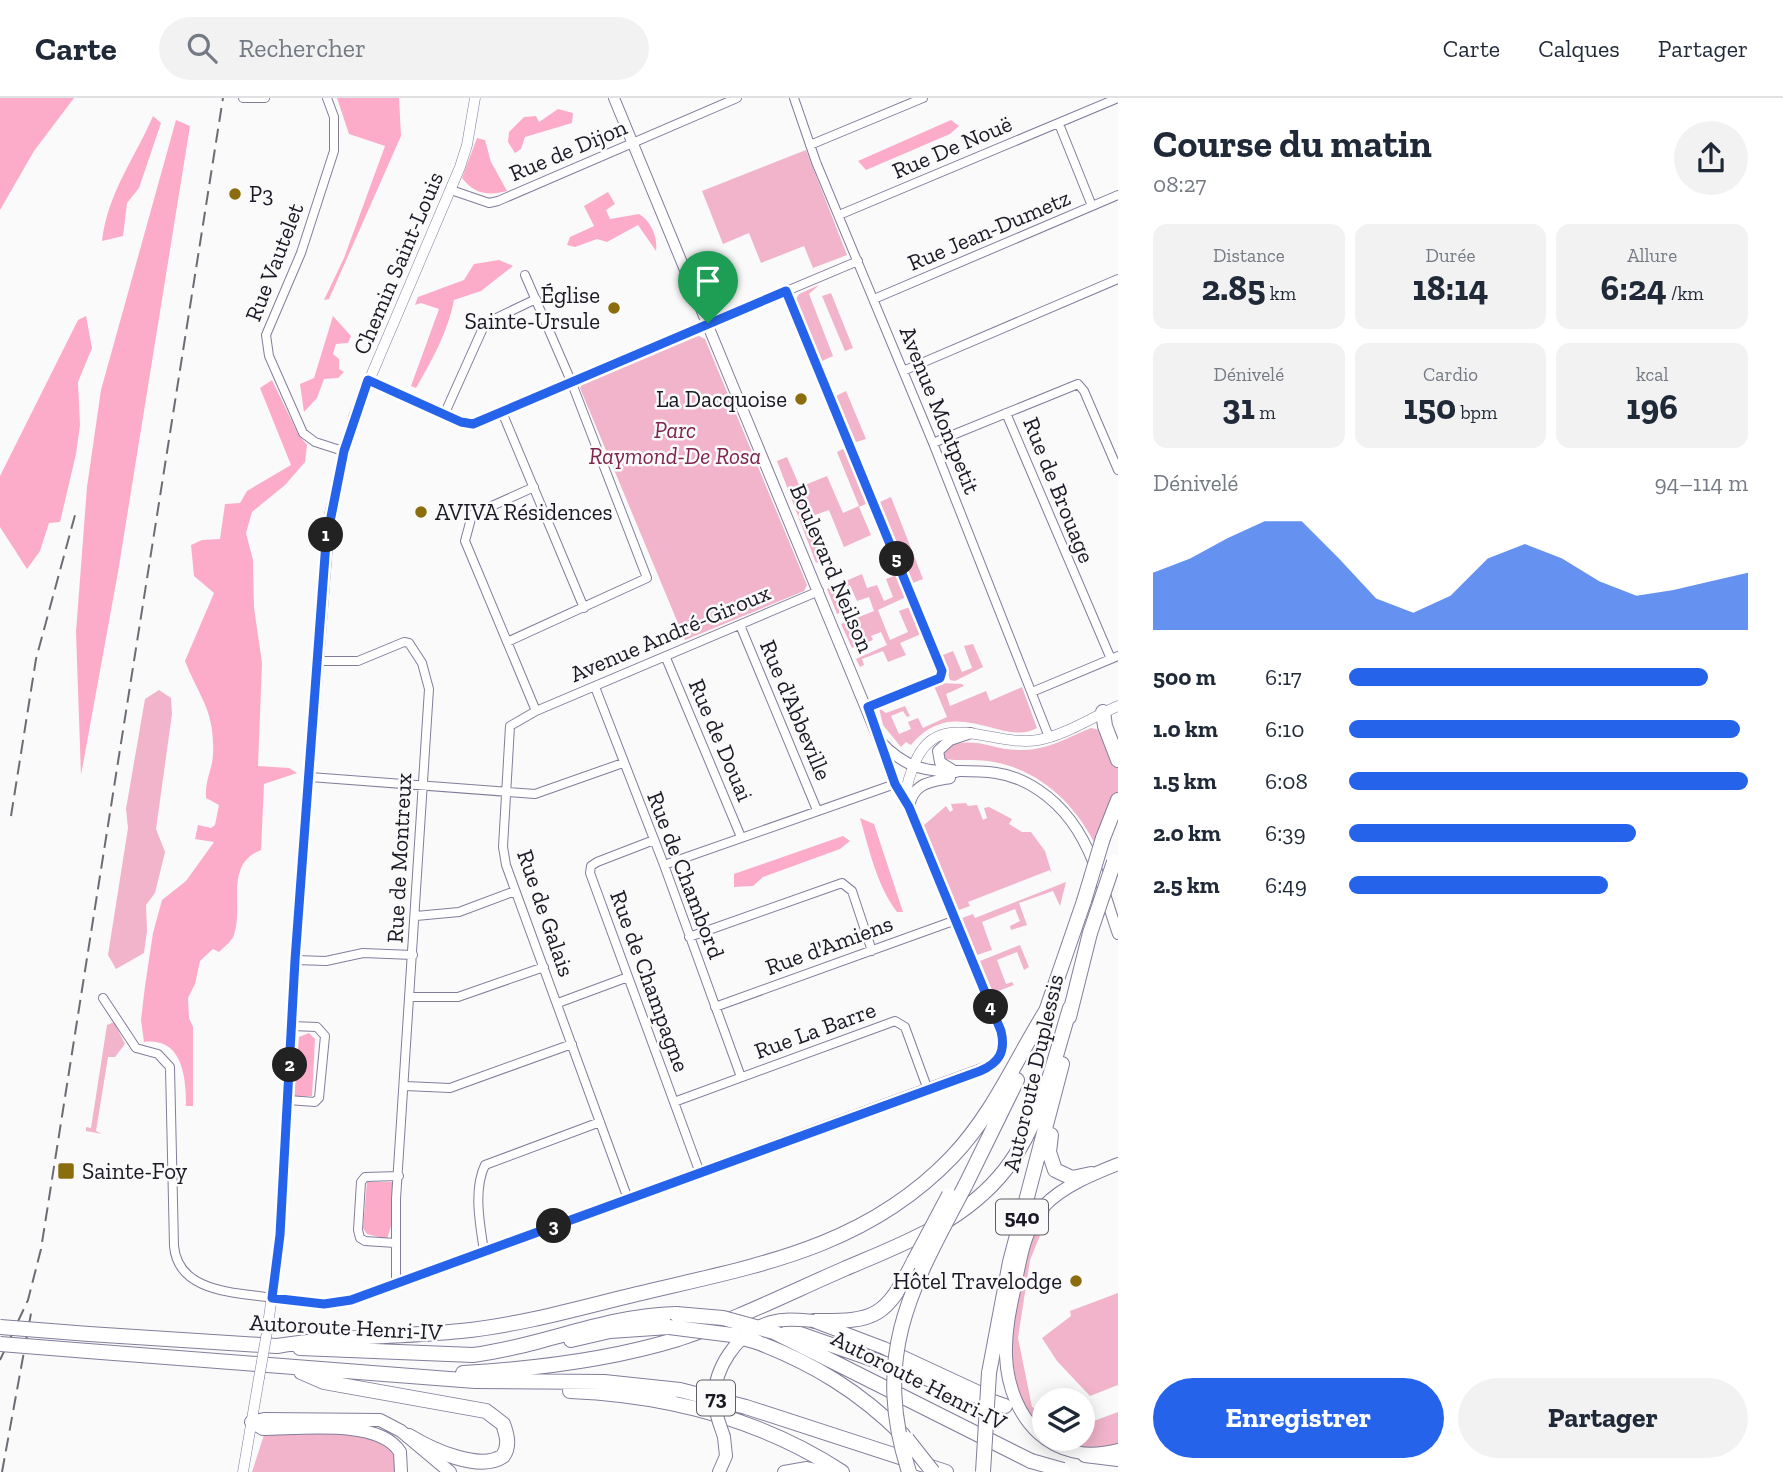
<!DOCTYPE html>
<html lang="fr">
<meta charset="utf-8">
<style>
:root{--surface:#fff;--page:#f2f2f3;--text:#1f2937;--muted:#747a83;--line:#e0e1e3;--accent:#2563eb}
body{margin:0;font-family:"Zilla Slab",serif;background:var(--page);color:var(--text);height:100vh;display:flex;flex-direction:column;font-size:26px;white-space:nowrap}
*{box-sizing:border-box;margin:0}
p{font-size:23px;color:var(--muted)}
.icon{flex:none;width:38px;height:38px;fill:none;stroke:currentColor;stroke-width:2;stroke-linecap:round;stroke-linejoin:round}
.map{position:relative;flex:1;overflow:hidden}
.sheet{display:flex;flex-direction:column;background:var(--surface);width:665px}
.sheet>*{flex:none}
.buttons{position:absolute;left:1032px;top:1290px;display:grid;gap:14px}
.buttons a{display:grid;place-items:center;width:63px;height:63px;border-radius:50%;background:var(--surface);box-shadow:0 4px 18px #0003;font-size:35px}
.pin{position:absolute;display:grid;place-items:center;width:60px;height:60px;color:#fff;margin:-72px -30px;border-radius:50% 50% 50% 0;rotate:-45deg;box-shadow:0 0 7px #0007}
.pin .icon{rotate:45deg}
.km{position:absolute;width:35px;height:35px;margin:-18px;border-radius:50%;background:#222;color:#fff;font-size:19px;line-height:35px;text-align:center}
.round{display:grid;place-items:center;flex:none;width:74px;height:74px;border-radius:37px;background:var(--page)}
.head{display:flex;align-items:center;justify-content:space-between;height:119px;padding:0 35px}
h1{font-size:38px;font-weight:700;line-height:52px}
.metrics{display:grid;grid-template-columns:repeat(3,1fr);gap:10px;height:119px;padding:7px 35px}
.metrics div{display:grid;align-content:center;border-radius:14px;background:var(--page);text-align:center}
.metrics b{font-size:35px;font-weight:700}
.metrics small{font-size:19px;font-weight:400}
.metrics p{font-size:19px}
.chart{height:196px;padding:14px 35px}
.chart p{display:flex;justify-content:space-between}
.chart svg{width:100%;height:126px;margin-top:7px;fill:var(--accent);opacity:.7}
.action{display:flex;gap:14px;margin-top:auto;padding:14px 35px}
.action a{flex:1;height:80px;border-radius:42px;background:var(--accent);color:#fff;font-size:28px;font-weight:700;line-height:80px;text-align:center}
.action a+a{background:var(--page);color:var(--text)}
ul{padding:0 35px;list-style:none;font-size:23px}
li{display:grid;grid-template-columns:112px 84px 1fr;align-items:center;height:52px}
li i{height:18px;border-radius:9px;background:var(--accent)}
header{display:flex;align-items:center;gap:42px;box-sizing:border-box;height:98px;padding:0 35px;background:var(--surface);border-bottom:2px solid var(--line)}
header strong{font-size:33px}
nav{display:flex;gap:38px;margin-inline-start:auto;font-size:24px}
.search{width:490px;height:63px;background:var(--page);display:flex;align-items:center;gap:18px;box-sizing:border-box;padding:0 24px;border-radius:38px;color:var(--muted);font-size:26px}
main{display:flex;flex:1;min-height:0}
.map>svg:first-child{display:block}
</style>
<header>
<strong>Carte</strong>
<div class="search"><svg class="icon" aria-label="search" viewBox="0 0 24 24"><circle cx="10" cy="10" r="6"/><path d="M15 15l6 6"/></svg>Rechercher</div>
<nav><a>Carte</a><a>Calques</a><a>Partager</a></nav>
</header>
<main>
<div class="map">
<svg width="1118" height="1374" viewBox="0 0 1118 1374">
<rect width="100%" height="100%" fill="#fafafa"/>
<path fill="#f1b4ca" d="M806 52 847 157 813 170 804 148 761 165 749 135 723 146 702 93Z
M819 187 809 196 833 258 822 263 796 201 799 196Z
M831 195 853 250 845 253 822 198Z
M697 237 705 241 807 487 804 493 685 542 580 290 582 286Z
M846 293 866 341 856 344 836 298Z
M845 350 868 405 859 409 871 437 844 449 829 412 812 418 829 459 816 465 777 363 787 359 800 389 827 378 843 415 859 408 837 354Z
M891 399 923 481 913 485 880 404Z
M862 476 867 490 877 487 884 503 893 499 886 481 897 477 906 499 878 512 890 542 908 534 899 513 910 509 921 536 900 545 906 557 888 564 883 553 862 561 864 567 860 569 856 561 887 547 881 534 871 538 873 542 852 550 841 526 874 513 869 499 857 503 850 487 840 491 848 511 837 516 827 491Z
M973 546 983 569 955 583 950 582 943 557 953 553 962 574 972 570 964 548Z
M940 585 962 586 964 588 946 596 950 608 986 593 990 603 1022 589 1037 630C1003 650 955 594 911 647L906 644 901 649 883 627 879 610 886 615 905 608 910 618 907 619 903 613 891 618 899 636 911 631 908 624 918 620 923 630 947 619 934 588Z
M159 592 171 600 172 616 156 731 165 754 155 795 146 807 147 833 144 855 116 871 108 857 128 730 126 711 145 601Z
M1091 630 1100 632 1118 668V694L1096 748C1075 705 1038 670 988 663 974 661 958 663 944 661L943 650C977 636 990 653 1023 652 1047 652 1069 639 1091 630Z
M966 705 968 708 977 707 983 722 987 720 984 710 989 709 1012 721 1009 726 1022 734H1031L1045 753 1052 776 1050 772 968 804 970 808 959 812 923 728 946 708 950 714 953 712 951 706Z
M1066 784 1060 808 1053 793 1019 805 1027 827 1011 832 1010 828 1020 823 1015 811 982 824 992 852 977 857 962 820 973 816 975 820Z
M1020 847 1029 869 1024 872 1017 854 997 862 1006 886 1012 884 1014 887 993 895 980 863Z
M114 924 125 946 115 959H108L96 1033 102 1036 86 1033V1029L91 1030 107 927Z
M1056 1098 1030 1162 1018 1240 1032 1309 1045 1314V1340H1083V1327L1118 1314V1352C1052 1368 1009 1322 1006 1258 1005 1234 1010 1211 1015 1188 1021 1155 1028 1120 1056 1098Z
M1118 1195V1287L1090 1298 1057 1263 1042 1240 1071 1218 1070 1213Z
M364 1335 395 1353 396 1374H252L264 1337Z"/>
<path fill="#fcacc9" d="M0 0H74L34 53 0 112Z
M337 0H399L401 38 329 201 324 202 344 160 385 48 349 36Z
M558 11 573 15 572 25 525 39 521 51 515 55 508 44 509 34 524 19 536 18 539 24Z
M153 18 161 25 139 90 127 105 123 138 102 143C108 94 134 62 153 18Z
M176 22 190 28 118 474 81 677 76 534 87 389 101 292Z
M951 22 959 28 950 36 866 72 858 63Z
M477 40 485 42 491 64 507 93C488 98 474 96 462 80Z
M608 94 615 106 606 112 610 121 639 116C651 123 658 139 656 153L638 127 607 144 597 141 575 149 567 147 570 139 594 128 584 108Z
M499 162 513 168 481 193 454 202C448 234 432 262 416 290L411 288 439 211 421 205 415 207 418 199 464 182 474 166Z
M86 218 92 250 78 284 80 327 76 356 60 424 49 425 40 453 27 471 0 429V378L78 222Z
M333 218 351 238 348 245 336 246 333 256 339 261V271L344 274 338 280 324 281 317 300 304 314 300 286 314 280Z
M272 282 298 336 307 347 305 364 285 387 252 414 246 435 253 462 254 510 262 565 258 668 289 670 297 675 264 686 261 752C224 767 244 806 234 837 232 843 224 849 219 854L213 851 200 863 195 886 188 900 189 920 193 929V1008H186C186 980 183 939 144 944L141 922 145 888 153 835 162 802 186 783 214 744 195 741 198 727 211 730 215 727 219 707 206 700C205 681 212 673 213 657 215 612 200 601 185 563L214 495 194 478 191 447 202 442 220 441 225 406 240 405 247 393 291 367 260 290Z
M860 720 874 726 903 814H897C877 788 869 751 860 720Z
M843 738 850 743 840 751 763 779 753 788 734 789V776Z
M309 935 315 941 312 998H294L299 939Z
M367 1084H392V1125L387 1141 367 1136 363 1130Z"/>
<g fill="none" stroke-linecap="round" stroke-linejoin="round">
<g stroke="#837d9b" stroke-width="10">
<path id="minor" d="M243 0H265
M327 0 334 19V53L301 155 266 237 269 258 303 335 315 344 343 353
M794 0 816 64 933 345 1049 639
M1059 26 1092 108
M810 47 923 0
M451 92 489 105 498 103 737 0
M839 117 1118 0
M786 193 942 573 940 580 868 609
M874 201 1118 97
M903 273 1118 181
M368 282 461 325H473L858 163
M502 314 584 510
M1006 315 1111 561
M444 317 483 230 490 223 536 201
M933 345 1078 286 1084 293 1118 372
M534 389 472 417 465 443 536 613
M740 527 817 712
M507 544 647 480 571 283 525 177
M666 560 741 739
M317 563H358L404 544 409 545 422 565 429 591 396 1101V1186
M595 589 664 767 741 979
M1032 594 1118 558
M310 679 535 696 623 665
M654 742 597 764 591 768 590 775 700 1075
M664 767 895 686
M416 818 459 814 515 793
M689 839 842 785 852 793 872 853
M295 862 326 863 363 855 413 857
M411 899H458L544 869
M103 900 136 950 158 956 170 969 174 1148C178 1195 236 1194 272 1200
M558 905 628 879
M715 909 956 822
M405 988 450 990 572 946
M288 1002 315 1004 319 1000 325 938 317 929 292 928
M674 1004 895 923 905 929 928 992
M628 1101 506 767 503 749 510 628 536 613 819 493
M395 1145 365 1143 360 1140 358 1132 361 1084 365 1079 399 1078
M484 1153C480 1127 473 1092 485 1067L600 1024"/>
</g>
<g stroke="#837d9b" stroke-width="11">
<path id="tertiary" d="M908 703C905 690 909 679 914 667 937 607 993 650 1038 642 1066 637 1092 619 1118 608
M272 1200 324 1207 351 1202 994 966 1003 948 1001 933 909 709 895 686 880 643
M267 1234 280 1139 295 862 330 415 354 318 460 69 467 47 475 0
M243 1374 259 1280"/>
</g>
<g stroke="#837d9b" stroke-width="12">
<path id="secondary" d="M614 0 879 642C919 686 946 668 996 675 1026 679 1054 700 1071 723 1095 755 1105 799 1118 836
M956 674 940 664 938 653 950 642 971 635
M909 709C913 685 929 684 950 680"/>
</g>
<g stroke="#837d9b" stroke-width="14">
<path id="trunk" d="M1118 1066C1093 1076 1063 1088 1044 1108 1025 1129 1020 1162 1015 1188 1010 1211 1005 1234 1006 1258 1009 1322 1053 1369 1118 1352
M818 1225 884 1250 981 1295
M251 1324 264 1321 380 1322 401 1333 450 1374
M251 1324 263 1331C299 1331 379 1320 400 1354L401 1374
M719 1374 726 1358 724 1339
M784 1374 807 1370 826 1374"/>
</g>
<g stroke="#837d9b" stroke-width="16">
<path id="motorway" d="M1103 614 1105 628 1118 662
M1103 740 1118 702
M1069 919 1090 835
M1043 922 1084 803
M1051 1037 1049 1054 1055 1072 1072 1080 1091 1076
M965 1088 1017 982
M814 1223C876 1224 886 1219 914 1163
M789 1232 1005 1308
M774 1234 1031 1363
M89 1236 276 1248
M571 1242 610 1233 669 1229
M757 1244C814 1266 860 1294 903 1337
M277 1248C338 1238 399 1239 461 1233 521 1227 579 1210 637 1196 754 1168 864 1151 952 1059 993 1016 1015 963 1046 913
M300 1250 473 1257C543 1248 603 1218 676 1216
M88 1253 475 1283 604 1284 680 1292 746 1309 946 1374
M301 1274 324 1284 486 1313 503 1326C507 1337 510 1348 503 1358 480 1374 432 1352 409 1338
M463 1275C535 1271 609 1262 678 1241 735 1222 789 1195 844 1171 903 1146 964 1124 1005 1072 1041 1026 1053 965 1070 910
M989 1275 1010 1164 1062 966
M570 1293C667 1297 759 1320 842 1374
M1085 1357 1118 1361"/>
</g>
<use href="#minor" stroke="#fff" stroke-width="8"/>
<use href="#tertiary" stroke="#fff" stroke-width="10"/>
<use href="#secondary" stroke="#fff" stroke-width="10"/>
<use href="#trunk" stroke="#fff" stroke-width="12"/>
<use href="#motorway" stroke="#fff" stroke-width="14"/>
<path stroke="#6d6c74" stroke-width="2" stroke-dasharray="14 7" stroke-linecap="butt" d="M11 718 36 561 75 417
M0 1262 28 1202 41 1151 223 0
M2 1374 32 1210"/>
<g stroke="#837d9b" stroke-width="11" stroke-linecap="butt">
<path id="tertiary-bridge" d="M259 1280 267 1234"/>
</g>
<g stroke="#837d9b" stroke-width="14" stroke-linecap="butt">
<path id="trunk-bridge" d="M724 1339C721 1329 716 1318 715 1308 711 1272 737 1234 771 1224 785 1220 800 1222 814 1223"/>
</g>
<g stroke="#837d9b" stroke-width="16" stroke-linecap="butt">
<path id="motorway-bridge" d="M1084 803 1103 740
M1090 835 1114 764
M914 1163 949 1097
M676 1216 723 1220 774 1234
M0 1229 89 1236
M669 1229 732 1237 757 1244
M0 1246 88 1253
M907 1341 933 1374
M1031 1363 1063 1372
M909 1374C871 1256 912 1188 965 1088
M983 1374 989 1275"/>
</g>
<use href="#tertiary-bridge" stroke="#fff" stroke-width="10"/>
<use href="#trunk-bridge" stroke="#fff" stroke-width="12"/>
<use href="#motorway-bridge" stroke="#fff" stroke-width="14"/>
</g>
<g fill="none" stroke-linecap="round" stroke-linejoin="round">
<g stroke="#fff" stroke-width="14">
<path id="route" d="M786 193 942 573 940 580 868 609 895 686 909 709 1001 933C1006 954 999 965 980 973L351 1202 324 1206 272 1200 280 1137 295 862 326 444 344 353 368 282 461 324 473 326Z"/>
</g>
<use href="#route" stroke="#2563eb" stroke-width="9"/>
</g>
<g fill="#8b6d0e" stroke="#fafafa" stroke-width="2.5">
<circle cx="235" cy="96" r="7"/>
<circle cx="614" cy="210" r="7"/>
<circle cx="801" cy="301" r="7"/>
<circle cx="421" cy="414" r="7"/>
<rect x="57" y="1064" width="18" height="18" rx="3.5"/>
<circle cx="1076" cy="1183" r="7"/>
</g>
<g text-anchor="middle" stroke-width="5" stroke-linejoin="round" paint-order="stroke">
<g fill="#fafafa" stroke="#5e5c65" stroke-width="2">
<rect x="996" y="1101.5" width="52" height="35" rx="5"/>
<rect x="697" y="1282.5" width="38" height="35" rx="5"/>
</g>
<g font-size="21" font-weight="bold" fill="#1b1925">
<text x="1022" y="1126">540</text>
<text x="716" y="1307">73</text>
</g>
<g font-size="23" fill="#1b1925" stroke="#fafafa">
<text transform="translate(952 49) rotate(-23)" y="8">Rue De Nouë</text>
<text transform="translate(568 52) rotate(-23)" y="8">Rue de Dijon</text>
<text transform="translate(989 132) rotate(-23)" y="8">Rue Jean-Dumetz</text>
<text transform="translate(274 164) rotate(-69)" y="8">Rue Vautelet</text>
<text transform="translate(398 165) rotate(-67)" y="8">Chemin Saint-Louis</text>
<text transform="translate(940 312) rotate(68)" y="8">Avenue Montpetit</text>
<text transform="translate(1059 392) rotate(68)" y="8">Rue de Brouage</text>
<text transform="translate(832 470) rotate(67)" y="8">Boulevard Neilson</text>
<text transform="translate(670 535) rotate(-23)" y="8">Avenue André-Giroux</text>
<text transform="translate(796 612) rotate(67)" y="8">Rue d'Abbeville</text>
<text transform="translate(721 642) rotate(67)" y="8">Rue de Douai</text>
<text transform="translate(399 760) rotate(-87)" y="8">Rue de Montreux</text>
<text transform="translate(686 777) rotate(69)" y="8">Rue de Chambord</text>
<text transform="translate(546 815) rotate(71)" y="8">Rue de Galais</text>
<text transform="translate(829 847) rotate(-20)" y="8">Rue d'Amiens</text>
<text transform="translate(650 883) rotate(70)" y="8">Rue de Champagne</text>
<text transform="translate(815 932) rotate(-20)" y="8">Rue La Barre</text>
<text transform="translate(1033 975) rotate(-77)" y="8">Autoroute Duplessis</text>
<text transform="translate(346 1229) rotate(3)" y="8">Autoroute Henri-IV</text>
<text transform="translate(919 1282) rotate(27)" y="8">Autoroute Henri-IV</text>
</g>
<g font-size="23" fill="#1b1925" stroke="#fafafa" text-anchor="start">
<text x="249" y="104">P3</text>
<text x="600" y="205" text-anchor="end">Église<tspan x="600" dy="26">Sainte-Ursule</tspan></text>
<text x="787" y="309" text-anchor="end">La Dacquoise</text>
<text x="435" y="422">AVIVA Résidences</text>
<text x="82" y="1081">Sainte-Foy</text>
<text x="1062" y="1191" text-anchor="end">Hôtel Travelodge</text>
</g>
<g font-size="23" font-style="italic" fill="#7e244e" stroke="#fafafa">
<text x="675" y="340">Parc<tspan x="675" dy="26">Raymond-De Rosa</tspan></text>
</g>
</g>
</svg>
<div class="buttons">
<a><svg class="icon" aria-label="layers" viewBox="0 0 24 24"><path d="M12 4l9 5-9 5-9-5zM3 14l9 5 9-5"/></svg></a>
</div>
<div class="pin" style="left:708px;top:225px;background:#1e9e55"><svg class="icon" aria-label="arrive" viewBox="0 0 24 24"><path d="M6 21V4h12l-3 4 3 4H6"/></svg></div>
<b class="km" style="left:326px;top:437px">1</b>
<b class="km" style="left:290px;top:967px">2</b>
<b class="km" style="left:554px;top:1128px">3</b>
<b class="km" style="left:991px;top:909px">4</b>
<b class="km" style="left:897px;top:461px">5</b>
</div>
<section class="sheet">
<div class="head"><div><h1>Course du matin</h1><p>08:27</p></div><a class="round"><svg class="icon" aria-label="share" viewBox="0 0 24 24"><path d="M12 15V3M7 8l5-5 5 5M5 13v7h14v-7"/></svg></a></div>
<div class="metrics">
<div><p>Distance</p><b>2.85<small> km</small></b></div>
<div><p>Durée</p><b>18:14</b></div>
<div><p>Allure</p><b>6:24<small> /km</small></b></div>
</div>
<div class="metrics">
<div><p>Dénivelé</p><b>31<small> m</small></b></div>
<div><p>Cardio</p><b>150<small> bpm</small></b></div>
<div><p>kcal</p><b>196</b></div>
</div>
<div class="chart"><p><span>Dénivelé</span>94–114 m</p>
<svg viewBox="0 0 160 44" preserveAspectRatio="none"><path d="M0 44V24L10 19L20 12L30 6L40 6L50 19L60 33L70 38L80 32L90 19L100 14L110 19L120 27L130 32L140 30L150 27L160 24V44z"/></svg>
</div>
<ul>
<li><b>500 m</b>6:17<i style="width:90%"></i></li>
<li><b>1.0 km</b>6:10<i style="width:98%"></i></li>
<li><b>1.5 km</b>6:08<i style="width:100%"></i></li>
<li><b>2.0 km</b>6:39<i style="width:72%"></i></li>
<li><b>2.5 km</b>6:49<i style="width:65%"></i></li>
</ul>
<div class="action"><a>Enregistrer</a><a>Partager</a></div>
</section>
</main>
